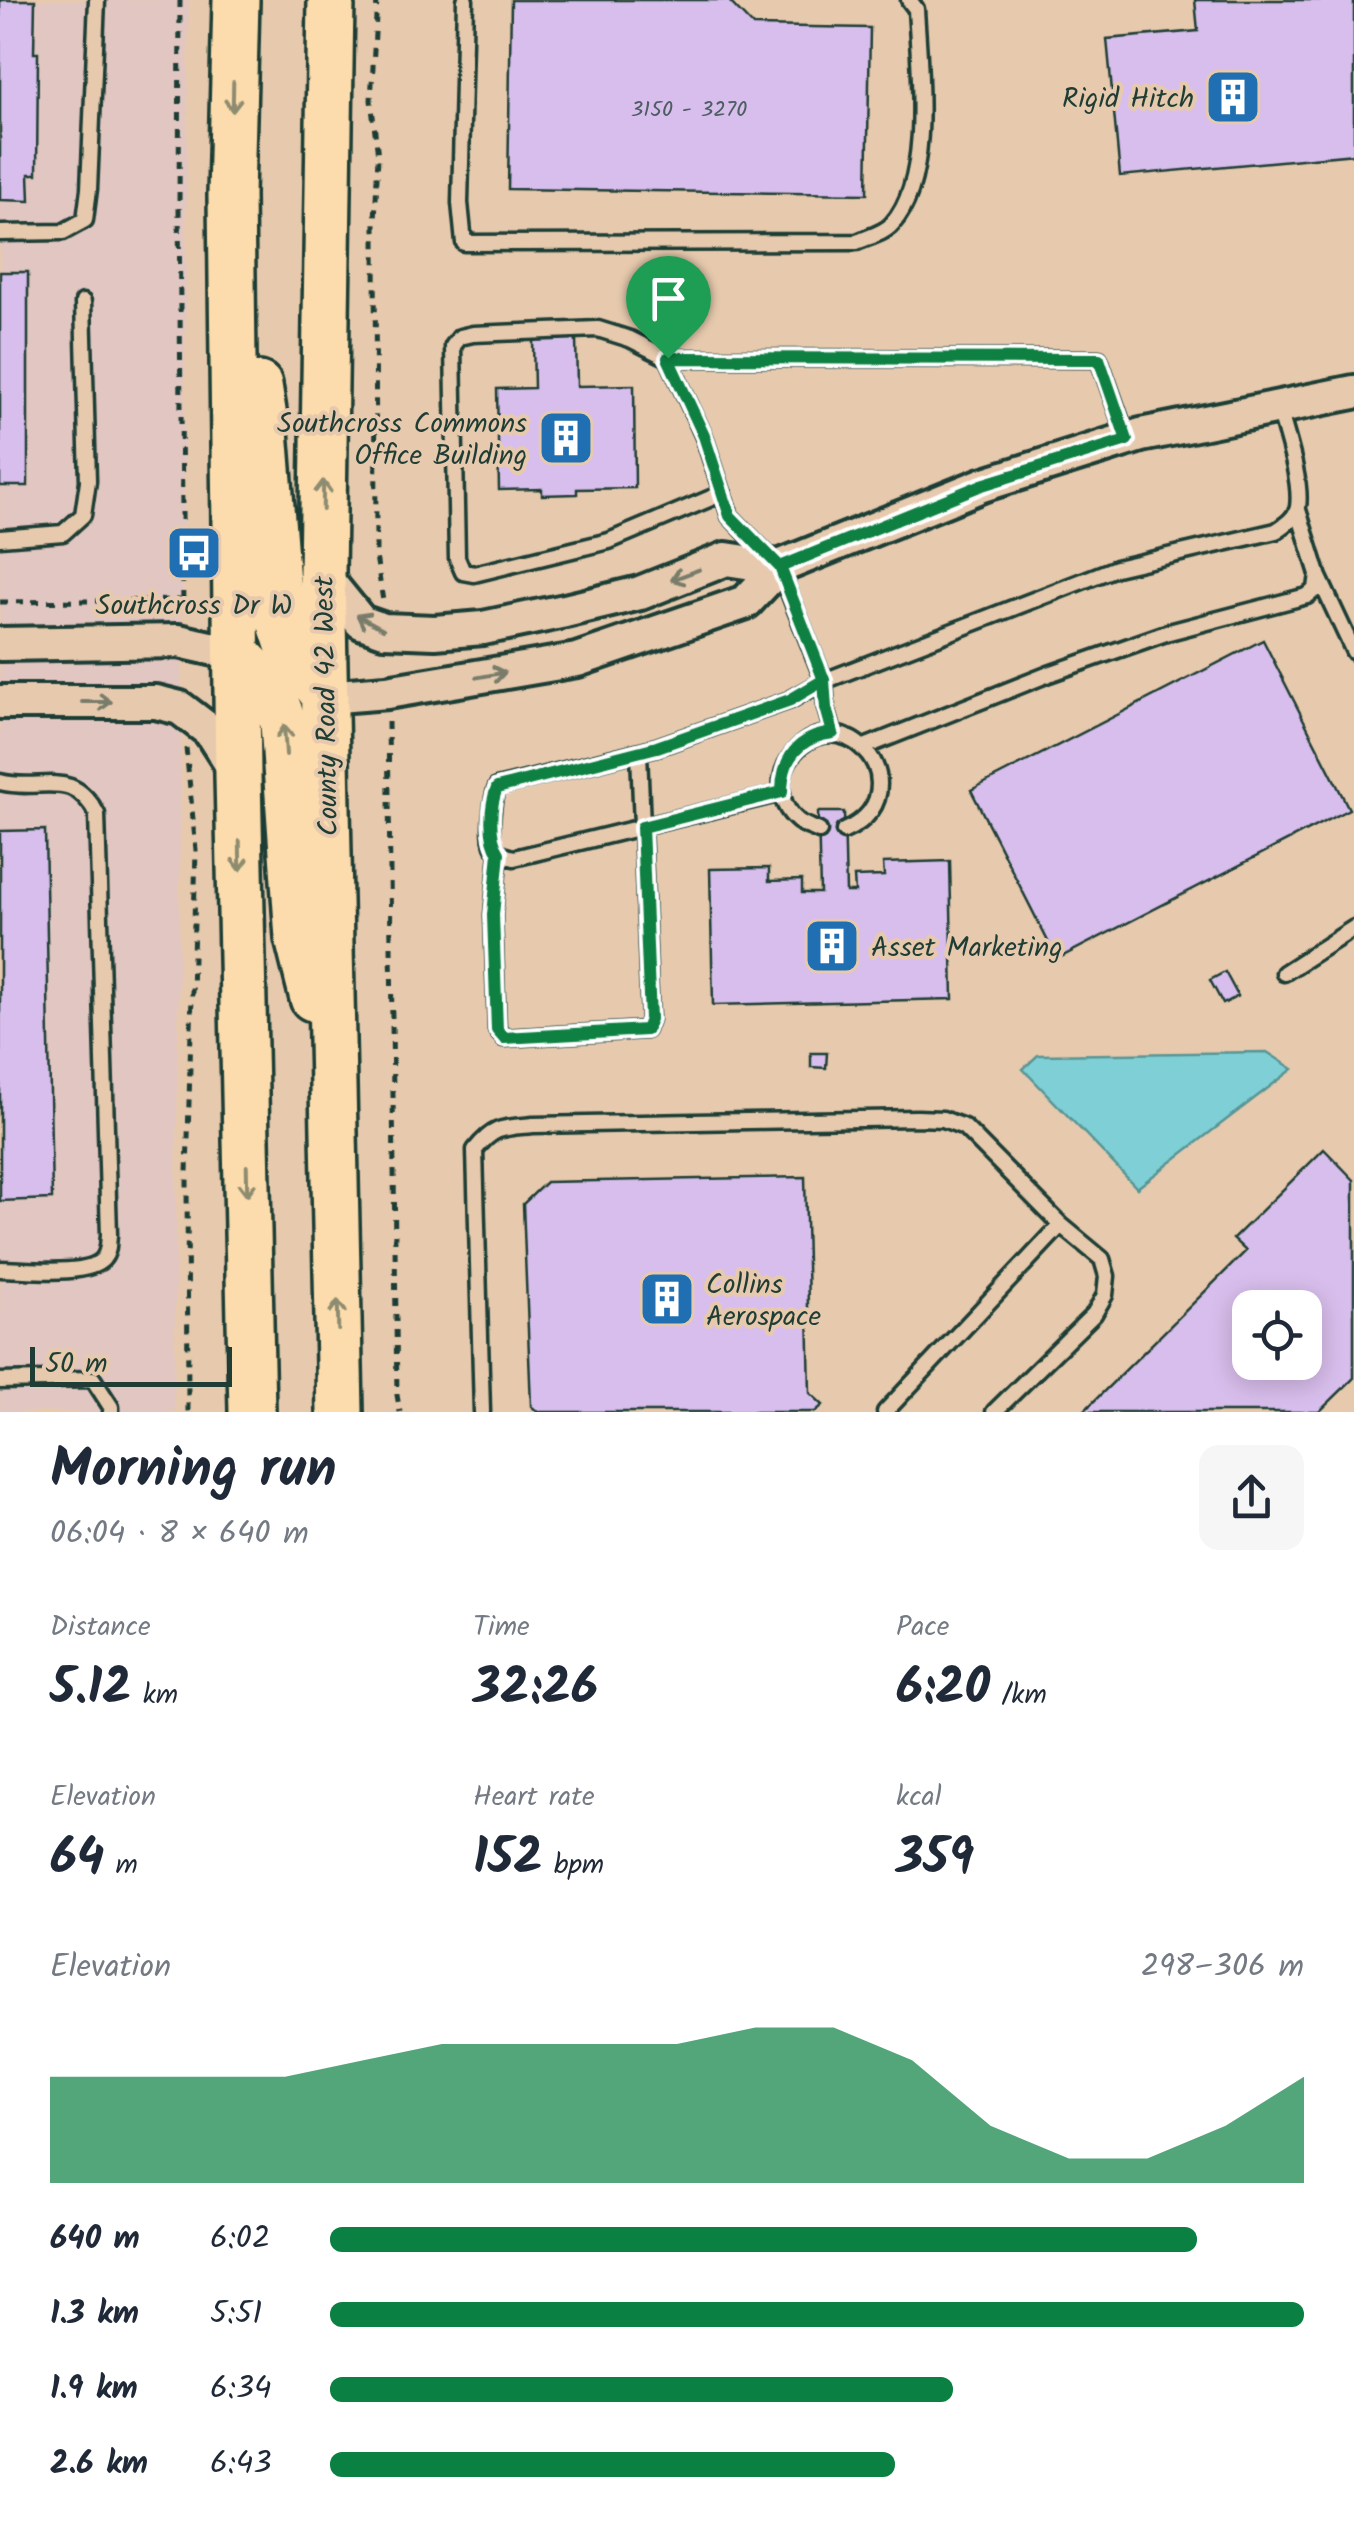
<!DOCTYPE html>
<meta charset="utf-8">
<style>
:root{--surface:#fff;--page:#f6f6f7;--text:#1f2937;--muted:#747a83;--accent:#0b8043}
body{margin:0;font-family:Kalam,sans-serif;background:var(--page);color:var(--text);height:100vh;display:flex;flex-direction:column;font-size:38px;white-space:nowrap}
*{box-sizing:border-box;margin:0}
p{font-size:32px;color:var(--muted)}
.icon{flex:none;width:55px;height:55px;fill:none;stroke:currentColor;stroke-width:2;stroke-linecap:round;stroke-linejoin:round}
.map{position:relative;height:1412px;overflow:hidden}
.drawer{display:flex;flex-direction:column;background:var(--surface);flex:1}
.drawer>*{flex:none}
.controls{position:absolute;left:1232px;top:1290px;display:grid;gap:20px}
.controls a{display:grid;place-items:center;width:90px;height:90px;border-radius:20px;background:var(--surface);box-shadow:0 5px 25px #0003;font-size:50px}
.scale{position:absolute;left:30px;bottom:25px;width:202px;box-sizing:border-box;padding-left:10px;border:5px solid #1f3d34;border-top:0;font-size:28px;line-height:35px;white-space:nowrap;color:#1f3d34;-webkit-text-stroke:8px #e7caae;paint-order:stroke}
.pin{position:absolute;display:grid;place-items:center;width:85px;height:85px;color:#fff;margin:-102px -42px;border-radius:50% 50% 50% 0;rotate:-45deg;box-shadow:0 0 10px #0007}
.pin .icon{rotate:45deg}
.round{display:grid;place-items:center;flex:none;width:105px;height:105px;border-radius:20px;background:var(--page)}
.head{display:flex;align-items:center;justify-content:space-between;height:170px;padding:0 50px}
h1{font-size:55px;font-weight:800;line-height:75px}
.metrics{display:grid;grid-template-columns:repeat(3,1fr);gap:15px;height:170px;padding:10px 50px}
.metrics div{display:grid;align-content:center}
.metrics b{font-size:50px;font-weight:800}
.metrics small{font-size:28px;font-weight:400}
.metrics p{font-size:28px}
.chart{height:280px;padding:20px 50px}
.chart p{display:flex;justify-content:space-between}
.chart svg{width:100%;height:180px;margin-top:10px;fill:var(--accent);opacity:.7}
ul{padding:0 50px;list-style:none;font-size:32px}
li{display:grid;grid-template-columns:160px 120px 1fr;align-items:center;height:75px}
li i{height:25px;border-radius:12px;background:var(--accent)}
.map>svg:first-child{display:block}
</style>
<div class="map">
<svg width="1354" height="1412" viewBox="0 0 1354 1412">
<rect width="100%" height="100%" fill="#e7caae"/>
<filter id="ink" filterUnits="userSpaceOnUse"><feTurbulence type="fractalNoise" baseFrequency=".01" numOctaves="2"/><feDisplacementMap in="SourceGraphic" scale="20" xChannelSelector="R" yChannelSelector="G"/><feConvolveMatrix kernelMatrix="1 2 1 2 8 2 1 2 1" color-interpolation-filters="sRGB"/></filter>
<g filter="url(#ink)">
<path fill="#e2c6c1" d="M0 0H189L174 1412H0Z"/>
<path fill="#7fd0d6" stroke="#599595" stroke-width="2.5" d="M1267 1052 1293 1069 1137 1188 1023 1069 1038 1055Z"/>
<path fill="#d8beec" stroke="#1f3d34" stroke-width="2.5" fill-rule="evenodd" d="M0 0H35L34 53H38L37 174H29L30 201 0 200Z
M511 0H728L753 26 870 28 867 194 508 189Z
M1195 0H1354V154L1120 176 1107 39 1198 31Z
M0 272H28V486H0Z
M576 338 577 386 634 385 635 488 577 489V494L542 495V489L499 490 497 389 534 388 533 339Z
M1263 640 1349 809 1057 959 971 790Z
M818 812H844L846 892H855L854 877 884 876 883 863 950 861 953 999 713 1005 710 869 769 868V881L802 880V893H820Z
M45 830 52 1199 0 1201V831Z
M1225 972 1238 996 1223 1004 1210 980Z
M811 1053H827L826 1068 811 1067Z
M1324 1149 1354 1180V1378L1319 1412H1083L1246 1251 1233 1239ZM1250 1308H1305V1362H1250Z
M805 1177 810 1393 823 1405 815 1412H538L531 1406 523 1204 546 1182Z"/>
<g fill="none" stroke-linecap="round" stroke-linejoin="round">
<g stroke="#1f3d34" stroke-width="21">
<path id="service" d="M465 0 460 203 464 243 857 242C868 237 885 233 892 224 933 179 919 66 916 9L909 0
M0 233 63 232 85 220 89 189 97 0
M668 358 630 339 598 329 473 334 460 337 453 346 457 558 463 572 474 574 609 541 723 493
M0 538 63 533 83 515 88 481 83 302
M1318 575 1354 652
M833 733 826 708 824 681 1116 568 1276 531C1285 525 1296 518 1298 507 1302 481 1286 435 1279 409
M862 748 1049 674 1169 632 1307 596 1316 589 1318 574 1298 510
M0 782C42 793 71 766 97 814L109 1235C108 1244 109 1252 103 1259 87 1277 25 1269 0 1269
M782 793 514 858C506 856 497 854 493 845 489 833 492 799 497 787L657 747 790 700 824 681 779 567 730 516 704 437 668 358 1099 359 1127 439
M819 831C812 828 803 825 798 821 751 782 813 701 864 749 873 758 879 771 879 784 879 808 864 822 844 831
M499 853 493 915 497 1030 504 1038 646 1030 650 1019 639 753
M1284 973 1354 928
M0 1381 93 1379 111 1407V1412
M482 1412 475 1150C494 1126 503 1128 533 1125L917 1118 943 1119 964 1127 1061 1225 1102 1259 1107 1276 1105 1295 1094 1314 994 1412
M885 1412 1061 1225"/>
</g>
<g stroke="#1f3d34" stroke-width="40">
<path id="tertiary" d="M322 574 361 622 384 630 435 632 483 628 565 611 640 593 726 559 779 567
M0 644 179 641 237 654
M325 697 387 692 577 660 746 602 779 567 982 485 1141 435 1354 392
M0 702H156L180 708 210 731 238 775"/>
</g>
<g stroke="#1f3d34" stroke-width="52">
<path id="trunk" d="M236 0 231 195 238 776 252 1412
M331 0 322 574 340 1412
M259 385 264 418 280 621 287 642 325 697
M237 654C260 675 275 691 283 723L298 938 313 998"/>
</g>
<path stroke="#1f3d34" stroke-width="5" stroke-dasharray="8 8" stroke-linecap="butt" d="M180 0 179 209 183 612
M377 0 371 100 378 156 375 221 376 556 383 601
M0 602 182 600
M388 722 397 1395 400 1412
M186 748 196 850 187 1174 188 1412"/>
<use href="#service" stroke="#e7caae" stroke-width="14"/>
<use href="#tertiary" stroke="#e7caae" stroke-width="32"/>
<use href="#trunk" stroke="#fcdcac" stroke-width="45"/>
</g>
<defs><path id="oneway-shaft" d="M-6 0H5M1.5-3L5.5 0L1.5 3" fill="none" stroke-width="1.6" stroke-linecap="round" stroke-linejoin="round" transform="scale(2.5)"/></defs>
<g stroke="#8e8c70">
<use href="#oneway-shaft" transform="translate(233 97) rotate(91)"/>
<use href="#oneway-shaft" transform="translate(323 495) rotate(-89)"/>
<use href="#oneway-shaft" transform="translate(285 740) rotate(-94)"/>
<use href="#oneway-shaft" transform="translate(240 856) rotate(89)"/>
<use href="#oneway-shaft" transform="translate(247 1181) rotate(89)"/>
<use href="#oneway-shaft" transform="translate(338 1315) rotate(-91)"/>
</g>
<g stroke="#797c6b">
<use href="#oneway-shaft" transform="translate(685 575) rotate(159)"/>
<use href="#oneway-shaft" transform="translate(370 622) rotate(-152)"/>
<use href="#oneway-shaft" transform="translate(491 675) rotate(-10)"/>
<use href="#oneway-shaft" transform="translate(97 702)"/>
</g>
</g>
<g fill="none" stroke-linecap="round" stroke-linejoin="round" filter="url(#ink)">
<g stroke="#fff" stroke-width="20">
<path id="route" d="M668 358 704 436 730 516 780 567 824 680 790 700 657 747 497 788C490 805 488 838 499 853L493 915 497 1030 504 1038 646 1030 650 1019 642 827 782 792C782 758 798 737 833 733L826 708 824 680 780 567 982 485 1127 440 1099 359 668 358"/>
</g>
<use href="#route" stroke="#0b8043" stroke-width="12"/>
</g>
<defs>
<g id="building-square" transform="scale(2.875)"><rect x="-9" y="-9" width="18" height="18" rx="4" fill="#1f6fb2" stroke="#e7caae"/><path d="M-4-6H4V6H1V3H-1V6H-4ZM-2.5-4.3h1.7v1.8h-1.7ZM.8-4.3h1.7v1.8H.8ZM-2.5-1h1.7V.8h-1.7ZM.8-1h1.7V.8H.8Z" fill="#fff"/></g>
<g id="bus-square" transform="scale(2.875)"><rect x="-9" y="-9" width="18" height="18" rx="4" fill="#1f6fb2" stroke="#e7caae"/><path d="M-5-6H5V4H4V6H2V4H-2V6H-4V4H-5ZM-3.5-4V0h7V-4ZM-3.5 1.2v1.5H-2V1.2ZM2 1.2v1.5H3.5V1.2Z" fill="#fff"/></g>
</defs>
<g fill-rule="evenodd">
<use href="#building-square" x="1233" y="97"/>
<use href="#building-square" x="566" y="438"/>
<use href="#bus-square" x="194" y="553"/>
<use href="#building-square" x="832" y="946"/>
<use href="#building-square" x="667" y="1299"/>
</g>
<g text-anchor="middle" stroke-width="8" stroke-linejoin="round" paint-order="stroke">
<g font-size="22" fill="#4d5d62">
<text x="689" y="116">3150 - 3270</text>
</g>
<g font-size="28" fill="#1f3d34" stroke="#e7caae" text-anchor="end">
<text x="1194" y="107">Rigid Hitch</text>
<text x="527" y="432">Southcross Commons<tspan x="527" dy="32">Office Building</tspan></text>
<text x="194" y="614" text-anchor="middle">Southcross Dr W</text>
<text x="871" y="956" text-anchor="start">Asset Marketing</text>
<text x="706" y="1293" text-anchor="start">Collins<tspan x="706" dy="32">Aerospace</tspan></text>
</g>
<g font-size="28" fill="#1f3d34" stroke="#e7caae">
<text transform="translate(325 706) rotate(-91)" y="10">County Road 42 West</text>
</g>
</g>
</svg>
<div class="controls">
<a><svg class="icon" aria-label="locate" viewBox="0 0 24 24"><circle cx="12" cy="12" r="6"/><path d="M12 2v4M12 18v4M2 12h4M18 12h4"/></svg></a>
</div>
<div class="scale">50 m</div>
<div class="pin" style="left:668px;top:358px;background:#1e9e55"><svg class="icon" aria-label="arrive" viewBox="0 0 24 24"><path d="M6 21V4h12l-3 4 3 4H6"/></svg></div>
</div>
<section class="drawer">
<div class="head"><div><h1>Morning run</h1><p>06:04 · 8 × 640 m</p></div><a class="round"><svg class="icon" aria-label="share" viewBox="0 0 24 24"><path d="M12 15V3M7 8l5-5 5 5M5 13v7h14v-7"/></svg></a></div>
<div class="metrics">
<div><p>Distance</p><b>5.12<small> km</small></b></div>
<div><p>Time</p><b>32:26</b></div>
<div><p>Pace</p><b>6:20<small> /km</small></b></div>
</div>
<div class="metrics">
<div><p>Elevation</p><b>64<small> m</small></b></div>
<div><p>Heart rate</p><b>152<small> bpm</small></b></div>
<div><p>kcal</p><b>359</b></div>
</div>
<div class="chart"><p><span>Elevation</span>298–306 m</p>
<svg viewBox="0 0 160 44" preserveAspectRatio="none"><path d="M0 44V18L10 18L20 18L30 18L40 14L50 10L60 10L70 10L80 10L90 6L100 6L110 14L120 30L130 38L140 38L150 30L160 18V44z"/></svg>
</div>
<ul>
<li><b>640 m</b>6:02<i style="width:89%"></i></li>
<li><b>1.3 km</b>5:51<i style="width:100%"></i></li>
<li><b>1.9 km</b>6:34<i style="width:64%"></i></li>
<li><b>2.6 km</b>6:43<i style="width:58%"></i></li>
</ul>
</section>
